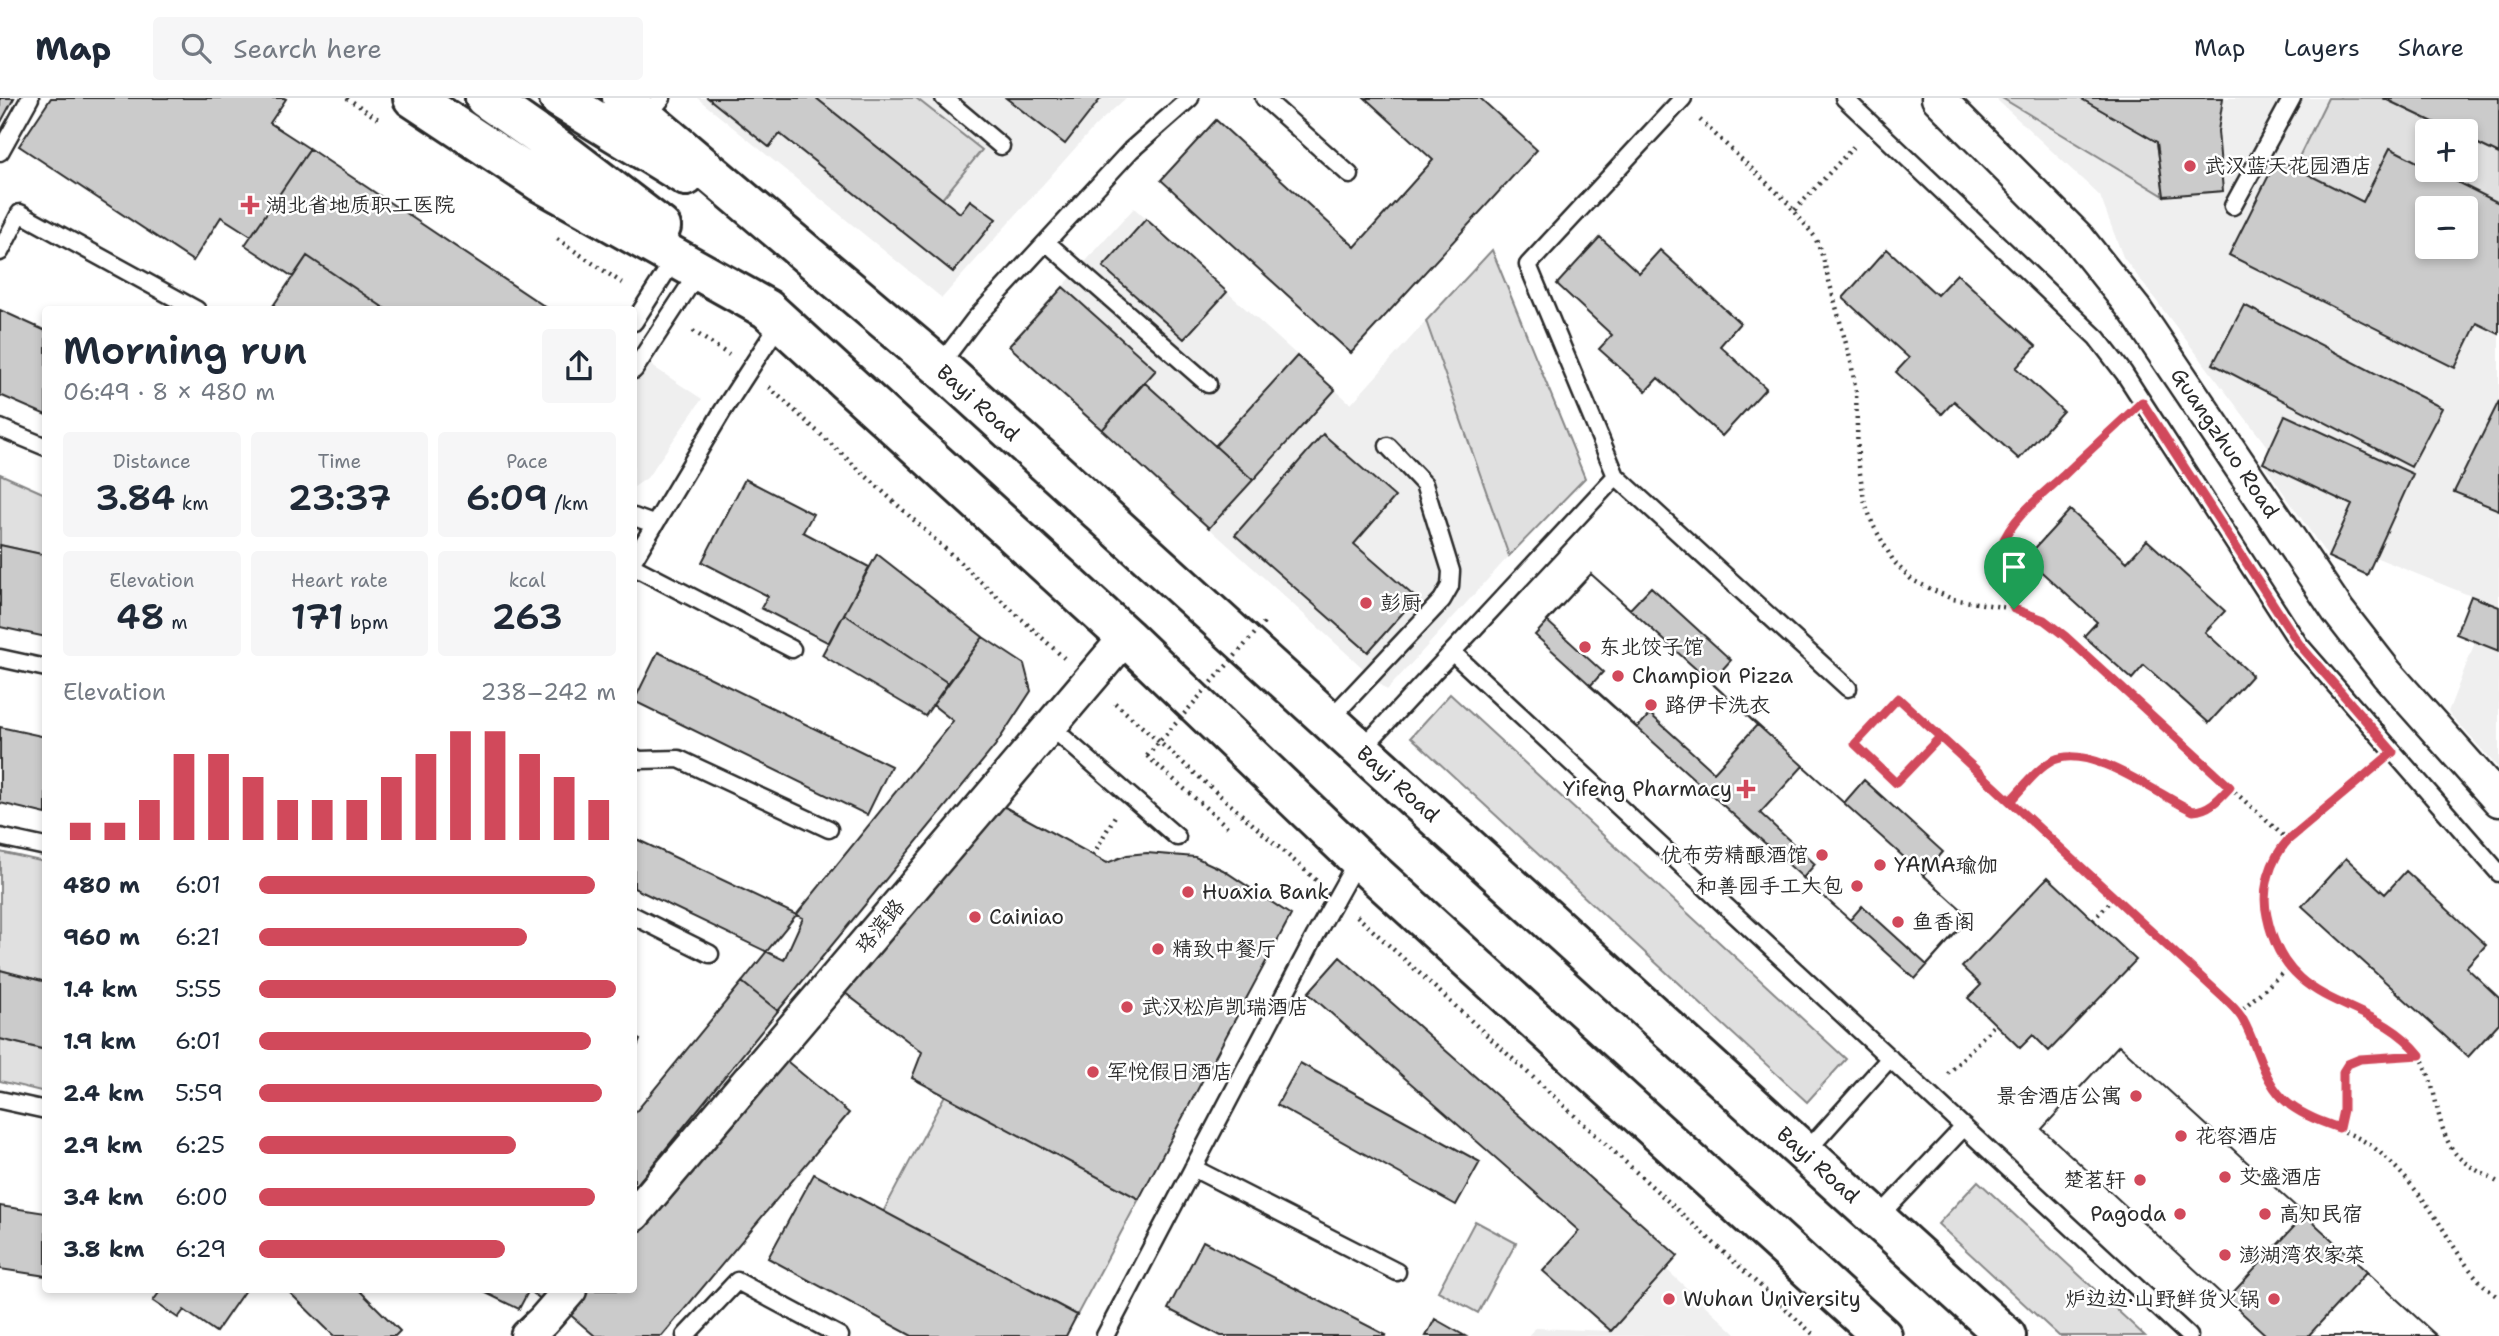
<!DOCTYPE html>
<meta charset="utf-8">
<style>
:root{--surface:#fff;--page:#f6f6f7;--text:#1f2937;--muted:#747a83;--line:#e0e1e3;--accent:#d1495b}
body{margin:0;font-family:"Shantell Sans","LXGW WenKai TC",sans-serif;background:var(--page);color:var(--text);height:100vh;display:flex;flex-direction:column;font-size:26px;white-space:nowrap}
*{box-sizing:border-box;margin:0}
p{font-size:23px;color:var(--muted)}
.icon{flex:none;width:38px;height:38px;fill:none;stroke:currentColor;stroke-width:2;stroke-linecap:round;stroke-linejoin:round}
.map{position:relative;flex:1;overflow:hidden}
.details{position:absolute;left:42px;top:208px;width:595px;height:987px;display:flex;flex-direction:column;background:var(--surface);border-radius:7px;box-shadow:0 4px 10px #0003}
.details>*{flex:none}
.tools{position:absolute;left:2415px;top:21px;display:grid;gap:14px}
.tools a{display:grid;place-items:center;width:63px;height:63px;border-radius:7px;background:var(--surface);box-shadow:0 4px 10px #0003;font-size:35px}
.pin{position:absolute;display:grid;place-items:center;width:60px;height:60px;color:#fff;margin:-72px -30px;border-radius:50% 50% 50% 0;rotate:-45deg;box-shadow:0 0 7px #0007}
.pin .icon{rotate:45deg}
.round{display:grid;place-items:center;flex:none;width:74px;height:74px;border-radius:7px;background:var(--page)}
.head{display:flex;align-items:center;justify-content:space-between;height:119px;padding:0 21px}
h1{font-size:38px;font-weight:600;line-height:52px}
.stats{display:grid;grid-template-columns:repeat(3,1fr);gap:10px;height:119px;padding:7px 21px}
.stats div{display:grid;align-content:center;border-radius:7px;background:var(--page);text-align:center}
.stats b{font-size:35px;font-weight:600}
.stats small{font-size:19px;font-weight:400}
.stats p{font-size:19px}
.chart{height:196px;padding:14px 21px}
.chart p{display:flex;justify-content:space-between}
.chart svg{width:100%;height:126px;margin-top:7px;stroke:var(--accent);stroke-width:6}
ul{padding:0 21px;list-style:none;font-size:23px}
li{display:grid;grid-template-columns:112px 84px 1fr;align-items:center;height:52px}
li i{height:18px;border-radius:9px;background:var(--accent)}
header{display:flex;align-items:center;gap:42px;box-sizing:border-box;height:98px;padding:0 35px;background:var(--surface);border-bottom:2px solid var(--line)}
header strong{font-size:33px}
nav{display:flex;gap:38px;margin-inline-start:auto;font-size:24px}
.search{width:490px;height:63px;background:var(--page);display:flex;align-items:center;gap:18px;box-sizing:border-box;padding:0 24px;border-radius:7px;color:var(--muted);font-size:26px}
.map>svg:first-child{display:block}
</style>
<header>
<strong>Map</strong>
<div class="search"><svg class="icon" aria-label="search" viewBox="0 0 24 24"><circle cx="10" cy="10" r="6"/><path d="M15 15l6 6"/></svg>Search here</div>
<nav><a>Map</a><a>Layers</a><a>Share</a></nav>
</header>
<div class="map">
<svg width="2499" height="1238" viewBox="0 0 2499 1238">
<rect width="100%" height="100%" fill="#fff"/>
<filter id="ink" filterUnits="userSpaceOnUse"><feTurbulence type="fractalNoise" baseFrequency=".0143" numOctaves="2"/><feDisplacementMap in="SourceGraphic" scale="14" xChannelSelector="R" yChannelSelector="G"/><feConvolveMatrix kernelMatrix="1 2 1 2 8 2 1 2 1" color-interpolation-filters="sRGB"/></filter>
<g filter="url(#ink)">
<path fill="#efefef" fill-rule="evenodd" d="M697 0H1126L1095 28 942 200Z
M1995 0H2499V671L2448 614 2475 544 2456 536 2471 498 2375 459H2328L2263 365 2269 351 2123 159 2100 98ZM2427 33H2466V72H2427ZM2427 110H2466V149H2427Z
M1134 110 1351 306 1426 223 1509 458 1387 592 1009 248Z
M634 256 702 301 647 380 634 389Z
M1666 1171 1738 1238H1528L1535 1230 1611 1233Z"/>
<path fill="#e0e0e0" stroke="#868686" stroke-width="2" d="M816 0H916L982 52 942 101Z
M2002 0H2080L2157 44 2164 98Z
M2328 0H2383L2452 33H2427V69L2390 50 2363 104 2294 69Z
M2466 40 2499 56V105L2433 72H2466Z
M1492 152 1585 380 1509 458 1426 223Z
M0 376 45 396V457L0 447Z
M1450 596 1846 961 1807 1004 1411 639Z
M0 754 45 764V884L0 872Z
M0 941 45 952V994L0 983Z
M945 997 1139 1101 1077 1217 883 1114Z
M1978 1083 2145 1238H2059L1938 1126Z
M1475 1123 1516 1145 1478 1215 1438 1193Z"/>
<path fill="#cbcbcb" stroke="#2b2b2b" stroke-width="2" fill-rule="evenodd" d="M0 0H14L1 24H0Z
M51 0H284L286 1 270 25 310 51 251 138 221 119 193 163 19 48Z
M708 0H816L960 115 970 102 996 121 953 174 780 36 769 49Z
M1006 0H1101L1065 46Z
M1365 0H1480L1537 52 1351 255 1161 82 1216 22 1355 149 1433 62Z
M2080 0H2223L2218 33 2223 93 2164 98 2157 44Z
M2383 0H2499V56L2466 40V33H2452Z
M2390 50 2427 69V72H2433L2499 105V236L2477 225 2455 270 2229 157 2277 61 2363 104ZM2427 110H2466V149H2427Z
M310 51 550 212H387L307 158 293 179 245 147Z
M1146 121 1227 194 1184 241 1103 169Z
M1600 139 1639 175 1660 152 1740 225 1720 248 1766 290 1722 338 1658 280 1646 293 1599 251 1612 237 1557 186Z
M1887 151 1937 197 1957 176 2036 248 2016 270 2063 313 2019 361 1954 303 1942 316 1896 274 1909 260 1843 200Z
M307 158 387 212H279L273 208Z
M1063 189 1156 272 1102 332 1009 248Z
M2244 207 2442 310 2411 369 2213 266Z
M0 212 46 233V317L0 297Z
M1297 258 1335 292 1253 382 1215 348Z
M1144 284 1253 382 1209 430 1102 332Z
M2499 303V412L2454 394Z
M2285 317 2413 376 2367 477 2328 459 2352 407 2263 365Z
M1323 336 1395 399 1354 446 1416 500 1368 554 1235 437Z
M745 381 813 416 803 434 869 469 829 545 761 510 768 498 702 464Z
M2070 412 2127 464 2147 442 2225 513 2205 534 2252 577 2209 625 2144 567 2132 581 2084 538 2097 524 2026 460Z
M0 447 46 457V539L0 529Z
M877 456 983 539 948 585 844 516Z
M1591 476 1970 819 1915 881 1535 537Z
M1591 476 1630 511 1651 489 1731 562 1711 584 1757 627 1714 674 1650 616 1637 630 1590 588 1603 574 1547 523Z
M2471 498 2499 509V553L2456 536Z
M844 516 948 585 925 618 822 557Z
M983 539 1024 566 1031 593 995 648 778 913 742 884 953 623 933 607Z
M658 554 891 668 867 717 634 603Z
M0 629 46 639V716L0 705Z
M1803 668 1844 705 1864 682 1943 754 1923 777 1970 819 1927 867 1862 808 1850 822 1803 780 1815 766 1760 715Z
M1003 708 1107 765 1127 757 1147 755 1195 759 1223 772 1291 817 1139 1101 912 980 922 954 840 891Z
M634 740 803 820 784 862 634 790Z
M2346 760 2385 796 2406 773 2486 847 2466 869 2499 900V925L2468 959 2302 808Z
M2048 779 2136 862 2049 953 2033 937 2020 950 1968 900 1981 887 1962 869Z
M1340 859 1678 1158 1611 1233 1543 1173 1579 1133 1308 895Z
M0 872 46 884V952L0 941Z
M742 884 778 913 634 1090V1016Z
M634 939 640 942 634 956Z
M2119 947 2305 1117 2227 1201 2042 1031Z
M2119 947 2305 1117 2437 1238H2267L2227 1201 2042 1031Z
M782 959 849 1015 662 1238H595L568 1215 587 1192H634V1136Z
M1300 965 1480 1064 1456 1107 1277 1007Z
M814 1076 1077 1217 1066 1238H912L768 1160Z
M0 1108 46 1115V1178L0 1171Z
M1203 1143 1386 1237 1385 1238H1221L1168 1211Z
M2367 1174 2437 1238H2308Z
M161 1192H245L216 1234 184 1212 178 1220 153 1203Z
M287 1192H359L400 1233 395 1238H334Z
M480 1192H529L519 1211Z
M529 1192H550L542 1202Z
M1435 1221 1465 1238H1426Z"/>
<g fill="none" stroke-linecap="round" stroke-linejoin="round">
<g stroke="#2b2b2b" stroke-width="21">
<path id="lane" d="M944 0 1001 48
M1264 0 1350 77
M1844 0 2097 240 2124 275 2299 546 2499 775
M646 19 662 0
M0 54 30 0
M2233 108 2292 0
M1046 144 1208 286
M0 154 20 115 197 212
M634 224 675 160
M939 268 974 222 1131 52 1190 0
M634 272 699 173
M0 330 46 349
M1616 378 1848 590
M634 419 653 426
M634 461 722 314 781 223
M634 469 792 551
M1452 554 2189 1238
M0 560 46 570
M1328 623 1442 502 1450 488 1451 473 1424 386 1388 348
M1050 628 1177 739
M1361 652 1616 378 1528 167 1683 0
M634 659 639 662 679 661 829 731
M0 739 46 749
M634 818 710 856
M0 1002 46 1012
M1804 1056 1890 960
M1193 1070 1397 1174
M1877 1121 1964 1029
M685 1238 737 1183 840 1238
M1105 1238 1315 838 1358 761"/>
</g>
<g stroke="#2b2b2b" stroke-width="37">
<path id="street" d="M1938 0 2077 139 2135 212 2338 513 2387 576 2499 702
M634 1117 1126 539
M527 1238 543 1223 570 1192"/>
</g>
<g stroke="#2b2b2b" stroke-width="44">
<path id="secondary" d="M413 0 540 84 767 211 1126 539 1358 761 1882 1238
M485 0 568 58 661 129
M559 0 686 78
M622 0 939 268 2006 1238"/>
</g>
<path stroke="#2b2b2b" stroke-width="4.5" stroke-dasharray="2 5" stroke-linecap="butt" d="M347 0 381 23
M1700 22 1786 103 1815 139 1822 157 1851 264 1856 294 1858 362 1864 402 1873 427 1894 464 1912 482 1952 501 2014 511 2044 522 2288 742
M1795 112 1856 46
M557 141 625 187
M693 233 729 257
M769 289 1064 560
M2014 511C2008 495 1998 476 1999 459 2002 422 2094 349 2122 322
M1898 600 1940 639 1896 685 1855 646Z
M1115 605 1316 782
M1940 639 2226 902C2232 908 2239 914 2243 922 2257 945 2261 972 2277 994 2301 1027 2348 1027 2378 1053 2397 1069 2413 1088 2428 1108 2451 1141 2466 1176 2499 1200
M1147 658 1231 732
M2372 671C2322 712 2243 758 2271 834 2279 855 2287 872 2306 885 2315 891 2324 898 2333 902 2358 915 2388 924 2408 943 2440 972 2431 1024 2455 1055 2465 1068 2485 1076 2499 1085
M2010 703C2023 690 2037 670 2054 662 2091 644 2158 697 2193 713 2210 712 2219 701 2230 689
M1093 757 1115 718
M1357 818 1815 1238
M2093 822 2114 800
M2238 915 2288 870
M1948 976 1995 926
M2339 1030 2343 1012 2342 974 2348 966 2360 961 2420 957"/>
<use href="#lane" stroke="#fff" stroke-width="16"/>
<use href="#street" stroke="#fff" stroke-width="32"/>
<use href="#secondary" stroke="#fff" stroke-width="38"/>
<path stroke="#2b2b2b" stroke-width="4.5" stroke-dasharray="2 5" stroke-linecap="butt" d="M1147 658 1264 525"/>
</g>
</g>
<g fill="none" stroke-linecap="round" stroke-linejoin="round" filter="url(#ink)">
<g stroke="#fff" stroke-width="14">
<path id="route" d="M2014 511 2044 522 2065 538 2230 689C2219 701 2210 712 2193 713 2158 697 2091 645 2054 662 2037 670 2023 690 2010 703L1898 600 1855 646 1896 685 1940 639 2226 902C2232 908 2239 914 2243 922 2259 951 2263 986 2290 1007 2305 1018 2322 1024 2339 1030L2343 1012V974L2348 966 2360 961 2420 957C2371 895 2287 917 2267 818 2261 792 2270 762 2288 742L2393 654 2299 546 2142 304C2116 328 2090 352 2064 377 2042 397 2011 420 2001 449 1994 469 2007 493 2014 511"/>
</g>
<use href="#route" stroke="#d1495b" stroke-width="9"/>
</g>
<g fill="#d1495b" stroke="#fff" stroke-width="2.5">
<circle cx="2190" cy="68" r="7"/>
<path d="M246.5 96.5h7v7h7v7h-7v7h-7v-7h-7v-7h7z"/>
<circle cx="1366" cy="505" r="7"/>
<circle cx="1585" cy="549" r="7"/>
<circle cx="1618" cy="578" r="7"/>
<circle cx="1651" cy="607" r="7"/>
<path d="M1742.5 680.5h7v7h7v7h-7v7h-7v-7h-7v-7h7z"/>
<circle cx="1822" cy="757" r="7"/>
<circle cx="1880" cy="767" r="7"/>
<circle cx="1857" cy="788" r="7"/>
<circle cx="1188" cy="794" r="7"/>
<circle cx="975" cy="819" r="7"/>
<circle cx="1898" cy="824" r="7"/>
<circle cx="1158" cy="851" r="7"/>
<circle cx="1127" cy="909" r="7"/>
<circle cx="1093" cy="974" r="7"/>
<circle cx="2136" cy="998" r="7"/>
<circle cx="2181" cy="1038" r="7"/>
<circle cx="2225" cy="1079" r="7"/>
<circle cx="2140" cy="1082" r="7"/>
<circle cx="2180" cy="1116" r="7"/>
<circle cx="2265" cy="1116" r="7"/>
<circle cx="2225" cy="1157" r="7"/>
<circle cx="1669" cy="1201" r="7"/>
<circle cx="2274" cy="1201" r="7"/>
</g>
<g text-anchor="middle" stroke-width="5" stroke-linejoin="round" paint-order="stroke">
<g font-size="21" fill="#2b2b2b" stroke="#fff" text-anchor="start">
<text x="2204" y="75">武汉蓝天花园酒店</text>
<text x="266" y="114">湖北省地质职工医院</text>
<text x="1380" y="512">彭厨</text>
<text x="1599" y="556">东北饺子馆</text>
<text x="1632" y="585">Champion Pizza</text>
<text x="1665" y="614">路伊卡洗衣</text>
<text x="1732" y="698" text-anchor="end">Yifeng Pharmacy</text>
<text x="1808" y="764" text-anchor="end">优布劳精酿酒馆</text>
<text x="1894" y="774">YAMA瑜伽</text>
<text x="1843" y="795" text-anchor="end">和善园手工大包</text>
<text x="1202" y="801">Huaxia Bank</text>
<text x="989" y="826">Cainiao</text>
<text x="1912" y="831">鱼香阁</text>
<text x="1172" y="858">精致中餐厅</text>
<text x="1141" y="916">武汉松庐凯瑞酒店</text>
<text x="1107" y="981">军悦假日酒店</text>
<text x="2122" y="1005" text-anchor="end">景舍酒店公寓</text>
<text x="2195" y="1045">花容酒店</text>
<text x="2239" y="1086">艾盛酒店</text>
<text x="2126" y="1089" text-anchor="end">楚茗轩</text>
<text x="2166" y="1123" text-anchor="end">Pagoda</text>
<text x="2279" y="1123">高知民宿</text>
<text x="2239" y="1164">澎湖湾农家菜</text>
<text x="1683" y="1208">Wuhan University</text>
<text x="2260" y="1208" text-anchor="end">炉边边·山野鲜货火锅</text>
</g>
<g font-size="21" fill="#2b2b2b" stroke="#fff">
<text transform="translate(978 305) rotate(42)" y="7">Bayi Road</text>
<text transform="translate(2225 345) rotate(56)" y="7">Guangzhuo Road</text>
<text transform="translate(1398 686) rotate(42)" y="7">Bayi Road</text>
<text transform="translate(880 828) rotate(-50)" y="7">珞滨路</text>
<text transform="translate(1818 1067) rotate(42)" y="7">Bayi Road</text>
</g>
</g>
</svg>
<div class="tools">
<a>+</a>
<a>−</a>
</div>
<div class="pin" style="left:2014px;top:511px;background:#1e9e55"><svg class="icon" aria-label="arrive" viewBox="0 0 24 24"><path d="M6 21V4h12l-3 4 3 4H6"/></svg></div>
<section class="details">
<div class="head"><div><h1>Morning run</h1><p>06:49 · 8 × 480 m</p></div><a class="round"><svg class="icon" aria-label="share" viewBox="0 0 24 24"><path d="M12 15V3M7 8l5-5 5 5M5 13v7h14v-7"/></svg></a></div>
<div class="stats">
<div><p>Distance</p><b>3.84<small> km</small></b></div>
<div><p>Time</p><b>23:37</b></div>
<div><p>Pace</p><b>6:09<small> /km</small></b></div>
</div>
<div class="stats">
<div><p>Elevation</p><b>48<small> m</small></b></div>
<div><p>Heart rate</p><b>171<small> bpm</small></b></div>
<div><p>kcal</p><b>263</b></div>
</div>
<div class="chart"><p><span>Elevation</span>238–242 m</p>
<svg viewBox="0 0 160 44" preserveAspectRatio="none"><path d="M5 44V38M15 44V38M25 44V30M35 44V14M45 44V14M55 44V22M65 44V30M75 44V30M85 44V30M95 44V22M105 44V14M115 44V6M125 44V6M135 44V14M145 44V22M155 44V30"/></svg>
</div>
<ul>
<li><b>480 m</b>6:01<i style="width:94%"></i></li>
<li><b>960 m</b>6:21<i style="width:75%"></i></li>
<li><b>1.4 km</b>5:55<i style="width:100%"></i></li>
<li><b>1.9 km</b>6:01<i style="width:93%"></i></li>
<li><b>2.4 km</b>5:59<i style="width:96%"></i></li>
<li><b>2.9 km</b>6:25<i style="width:72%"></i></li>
<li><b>3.4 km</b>6:00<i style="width:94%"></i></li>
<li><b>3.8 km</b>6:29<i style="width:69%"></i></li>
</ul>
</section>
</div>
